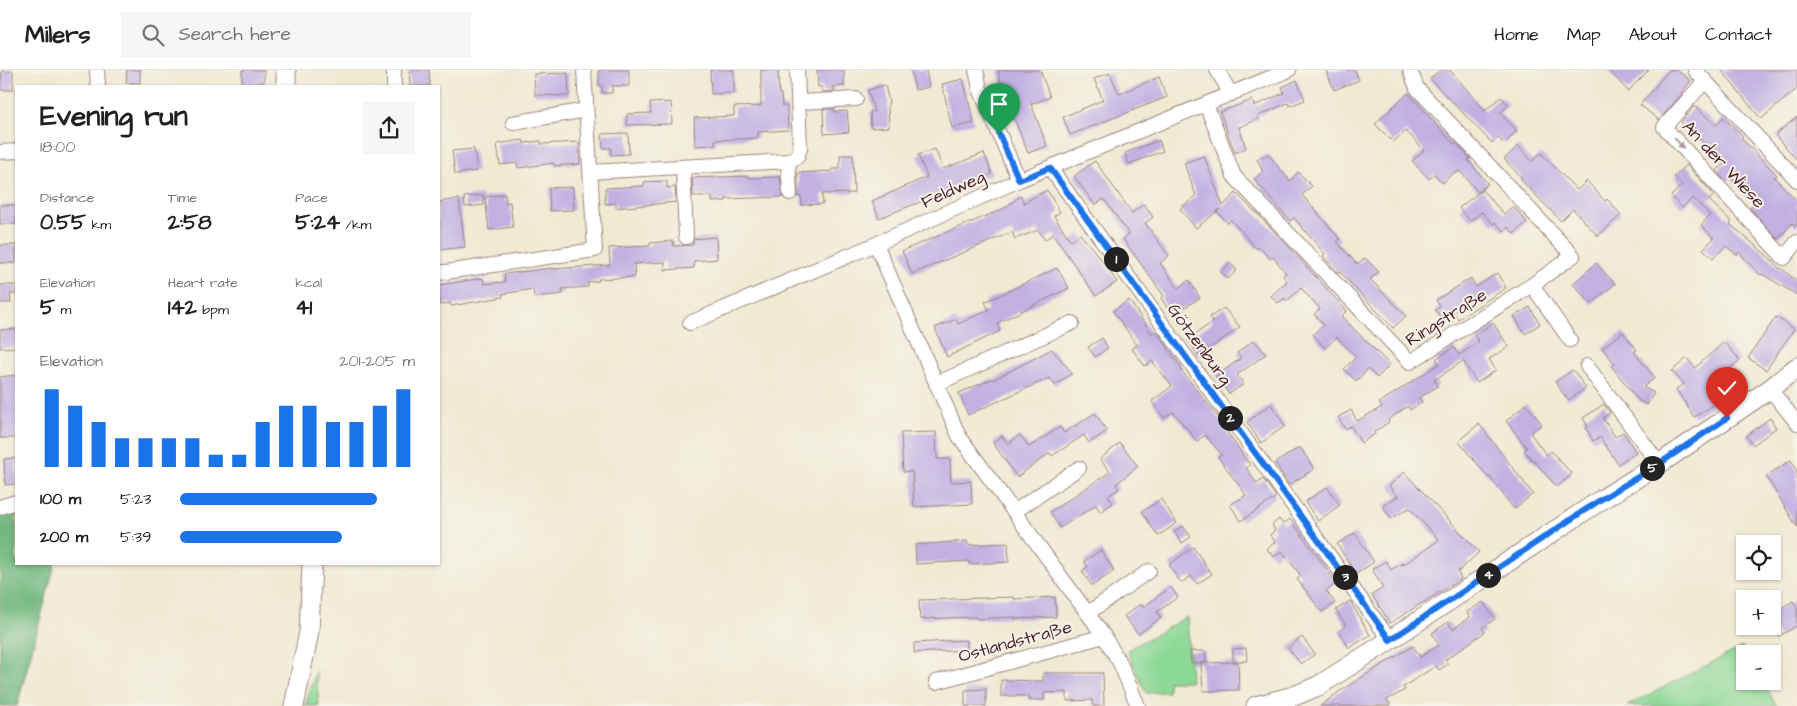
<!DOCTYPE html>
<meta charset="utf-8">
<style>
:root{--surface:#fff;--page:#f6f6f6;--text:#202124;--muted:#757577;--line:#e0e0e0;--accent:#1a73e8}
body{margin:0;font-family:"Architects Daughter",sans-serif;background:var(--page);color:var(--text);height:100vh;display:flex;flex-direction:column;font-size:19px;white-space:nowrap}
*{box-sizing:border-box;margin:0}
p{font-size:16px;color:var(--muted)}
.icon{flex:none;width:28px;height:28px;fill:none;stroke:currentColor;stroke-width:2;stroke-linecap:round;stroke-linejoin:round}
.map{position:relative;flex:1;overflow:hidden}
.details{position:absolute;left:15px;top:15px;width:425px;height:480px;display:flex;flex-direction:column;background:var(--surface);border-radius:0px;box-shadow:0 1px 4px #0004}
.details>*{flex:none}
.fabs{position:absolute;left:1736px;top:465px;display:grid;gap:10px}
.fabs a{display:grid;place-items:center;width:45px;height:45px;border-radius:0px;background:var(--surface);box-shadow:0 1px 4px #0004;font-size:25px}
.pin{position:absolute;display:grid;place-items:center;width:42px;height:42px;color:#fff;margin:-51px -21px;border-radius:50% 50% 50% 0;rotate:-45deg;box-shadow:0 0 5px #0007}
.pin .icon{rotate:45deg}
.km{position:absolute;width:25px;height:25px;margin:-12px;border-radius:50%;background:#222;color:#fff;font-size:14px;line-height:25px;text-align:center}
.round{display:grid;place-items:center;flex:none;width:52px;height:52px;border-radius:0px;background:var(--page)}
.head{display:flex;align-items:center;justify-content:space-between;height:85px;padding:0 25px}
h1{font-size:28px;font-weight:800;line-height:38px}
.figures{display:grid;grid-template-columns:repeat(3,1fr);gap:8px;height:85px;padding:5px 25px}
.figures div{display:grid;align-content:center}
.figures b{font-size:21px;font-weight:800}
.figures small{font-size:14px;font-weight:400}
.figures p{font-size:14px}
.chart{height:140px;padding:10px 25px}
.chart p{display:flex;justify-content:space-between}
.chart svg{width:100%;height:90px;margin-top:5px;stroke:var(--accent);stroke-width:6}
ul{padding:0 25px;list-style:none;font-size:16px}
li{display:grid;grid-template-columns:80px 60px 1fr;align-items:center;height:38px}
li i{height:12px;border-radius:6px;background:var(--accent)}
header{display:flex;align-items:center;gap:30px;box-sizing:border-box;height:70px;padding:0 25px;background:var(--surface);border-bottom:1px solid var(--line)}
header strong{font-size:24px}
nav{display:flex;gap:28px;margin-inline-start:auto;font-size:18px}
.search{width:350px;height:45px;background:var(--page);display:flex;align-items:center;gap:12px;box-sizing:border-box;padding:0 18px;border-radius:0px;color:var(--muted);font-size:19px}
.map>svg:first-child{display:block}
</style>
<header>
<strong>Milers</strong>
<div class="search"><svg class="icon" aria-label="search" viewBox="0 0 24 24"><circle cx="10" cy="10" r="6"/><path d="M15 15l6 6"/></svg>Search here</div>
<nav><a>Home</a><a>Map</a><a>About</a><a>Contact</a></nav>
</header>
<div class="map">
<svg width="1797" height="636" viewBox="0 0 1797 636">
<rect width="100%" height="100%" fill="#f7f3e8"/>
<filter id="ink" filterUnits="userSpaceOnUse"><feTurbulence type="fractalNoise" baseFrequency=".02" numOctaves="2"/><feDisplacementMap in="SourceGraphic" scale="10" xChannelSelector="R" yChannelSelector="G"/><feConvolveMatrix kernelMatrix="1 2 1 2 8 2 1 2 1" color-interpolation-filters="sRGB"/></filter>
<filter id="wash" filterUnits="userSpaceOnUse"><feTurbulence type="fractalNoise" baseFrequency=".0096" numOctaves="4" result="noise"/><feDisplacementMap in="SourceGraphic" scale="20" xChannelSelector="R" yChannelSelector="G"/><feGaussianBlur stdDeviation="1.12" result="paint"/><feColorMatrix in="noise" values="0 0 0 0 0 0 0 0 0 0 0 0 0 0 0 0 0 1.4 0 .05"/><feComposite in="paint" operator="in"/></filter>
<g filter="url(#wash)">
<rect width="100%" height="100%" fill="#f0ead3"/>
<path fill="#8cd896" stroke="#6b7c60" d="M1187 547 1191 611H1168V622L1146 623 1127 580Z
M1742 577 1746 584 1745 611H1762L1777 636H1627Z
M316 601 319 636H305Z"/>
<path fill="#71b87f" stroke="#5e6c55" d="M16 435V494H55L17 636H0V439Z"/>
<g id="blocks">
<path fill="#c1b1e3" d="M127 0H140V13H126Z
M242 0H264V13H254V16H242Z
M409 0H429L430 16H410Z
M599 0H629V16H612V23H602V16H599Z
M710 0H734V23L711 24Z
M761 0H778L779 24H781L782 36H787L788 60 758 62V68L715 70 716 75 695 76 694 48 734 46V37L761 36Z
M817 0H844V16L833 17 834 21 822 22V17H818Z
M911 0H926L929 17 915 20Z
M998 0H1040L1050 27 1031 34 1047 76 1028 83 1001 15Z
M1326 0H1355L1359 10 1334 20Z
M1440 0H1450L1485 41 1501 27 1509 35 1500 43 1517 61 1504 74 1498 67 1492 73 1430 9Z
M1608 0H1649L1628 21Z
M1669 0H1677L1691 11 1681 23 1682 24 1659 50 1640 35Z
M1721 0H1797V19L1761 49Z
M2 1H13V20H0Z
M568 3 569 26 535 25 534 4Z
M1110 3 1119 24 1159 7 1167 27 1070 65 1063 47 1103 30 1094 9Z
M963 9 974 53 952 58 942 14Z
M1297 10 1305 30 1290 36 1288 33 1258 46 1259 49 1239 57 1246 78 1235 83 1220 42 1252 30 1254 36 1284 23 1282 17Z
M885 15 889 32H888L889 57 871 58 870 42 874 41 868 20Z
M1408 23 1454 74 1456 73 1470 88 1468 90 1488 114 1478 122 1460 101 1451 105 1443 113 1434 104 1429 109 1412 91 1424 80 1406 61 1393 72 1375 54Z
M671 32 672 54 627 55V44L651 43 650 33Z
M1694 36 1716 55 1723 47 1743 66 1741 68 1777 105 1774 107 1797 131V157L1792 153 1778 169 1750 138 1755 133 1730 107 1726 111 1716 101 1726 93 1681 52Z
M823 39H834V42L847 41 849 62 824 64Z
M1797 47V90L1775 65Z
M628 63 629 84 611 85V78H603L602 64Z
M523 70 524 73 541 71V74L579 72 580 94 554 96V93L518 98 517 93 500 95 497 74Z
M1159 70 1163 81 1129 94 1125 83Z
M1518 76 1532 91 1541 83 1577 120 1587 111 1605 131 1607 129 1621 145 1598 166 1573 139 1561 151 1521 110 1522 108 1504 89Z
M474 79 477 101 455 104 452 81Z
M935 79 943 99 984 83 992 104 879 148 872 131 927 107 918 85Z
M1268 84 1290 111 1298 102 1312 116 1302 125 1340 169 1337 172 1357 194 1365 188 1379 202 1370 209 1406 246 1393 258 1339 201 1337 202 1323 186 1325 184 1294 148 1290 151 1254 109 1263 102 1257 89Z
M840 85H853L854 123 822 124 823 134 802 135 801 126 798 127V103L832 101V99H840Z
M1204 86 1223 136 1236 123 1276 163 1347 241 1341 246 1390 295 1377 308 1368 299 1356 311 1344 299 1356 287 1337 267 1325 278 1313 264 1324 255 1314 244 1320 239 1301 218 1287 231 1285 228 1277 233 1271 226 1287 211 1283 206 1286 203 1273 187 1270 189 1259 177 1257 179 1231 150 1228 153 1217 142 1220 139 1196 158 1180 139 1196 126 1184 93Z
M1095 91 1132 143 1144 134 1153 147 1145 153 1169 186 1160 193 1178 218 1189 210 1200 228 1172 245 1161 228 1164 226 1123 169 1129 164 1104 129 1095 135 1074 106Z
M1687 95 1714 125 1709 130 1732 152 1730 154 1771 189 1780 199 1781 198 1797 211V225L1762 204 1760 205 1739 182 1737 185 1726 176 1713 188 1703 179 1714 168 1701 155 1710 145 1693 128 1682 138 1671 126 1682 115 1674 107Z
M749 106V108L780 107 783 127 726 129V131L712 132V126H693L692 108Z
M667 111V118L675 117 676 132 616 138V133L605 134V118L644 116V112Z
M573 117 574 140 550 141 549 118Z
M1047 120 1060 142 1054 146 1071 171 1080 164 1101 189 1117 212 1096 226 1053 164 1045 170 1038 160 1015 169 1012 162 912 204 902 181 1003 139 1021 126 1024 133Z
M1482 120 1504 144 1513 136 1527 152 1514 164 1508 157 1504 161 1495 152 1493 154 1482 142 1470 151 1459 138Z
M505 124 506 133 510 132 513 157 489 160 485 127Z
M483 125 484 135 465 137 464 127Z
M459 129 465 177 439 180V132Z
M0 135H16V154H0Z
M716 167 717 189 694 191V198L665 200V192L634 194 635 207 598 209 599 211 588 212V217L562 219 563 224 534 227 533 219 502 224 503 227 451 236 450 233 439 235V215L483 208 484 214 505 212 504 204 552 198V199L610 195 609 178 650 176V173L673 171 674 176 693 175 694 169Z
M0 175H16V193H0Z
M1230 193 1237 200 1228 209 1221 202Z
M1596 193 1615 214 1591 234 1573 214Z
M1057 198 1069 218 997 253 1000 261 947 287 935 258 956 249 958 254 989 240 985 232Z
M1497 203 1506 218 1458 249 1455 244 1443 251 1435 240 1440 237 1436 230 1471 208 1476 217Z
M0 215H16V224H10L11 233H0Z
M1129 230 1152 264 1156 261 1169 279 1168 280 1182 298 1181 300 1229 361 1227 362 1250 395 1246 397 1257 414 1263 409 1275 425V428L1241 451 1230 435 1246 425 1218 387 1222 385 1205 365 1197 371 1173 342 1164 348 1152 331 1172 316 1152 291 1145 296 1132 279 1137 275 1113 241Z
M1530 237 1540 254 1525 264 1514 246Z
M1224 238 1240 257 1199 286 1188 269 1213 252 1210 247Z
M1776 247 1794 259 1766 300 1748 288Z
M1493 253 1509 277 1489 289 1496 300 1477 313 1463 291 1434 310 1438 316 1419 328 1422 332 1410 340 1408 336 1388 350 1389 352 1374 362 1375 364 1361 373 1351 356 1345 359 1338 347 1351 340 1357 351 1382 337 1379 333 1439 294 1436 289 1454 277 1459 285 1479 272 1474 265Z
M16 259V277L0 278V260Z
M1623 262 1637 280 1634 282 1655 308 1643 317 1654 323 1647 335 1639 331 1612 297 1615 294 1602 278Z
M1102 268 1108 278 1095 287 1088 277Z
M1254 270 1266 284 1237 305 1244 314 1229 324 1216 306 1241 288 1237 283Z
M1724 272 1740 290 1728 300 1740 311 1720 331 1694 347 1676 319 1684 314 1672 301 1687 288 1695 298Z
M1052 279 1072 303 1055 315 1049 308 968 345 959 323 992 309 993 310Z
M1573 300 1586 318 1568 330 1555 312Z
M16 305V368H0V307Z
M1271 334 1285 356 1261 373 1247 352Z
M1526 334 1542 354 1530 363 1546 385 1551 381 1572 404 1557 417 1533 390H1532L1524 380 1527 378 1506 351Z
M1604 334 1610 343 1603 348 1615 367 1623 362 1636 382 1618 394 1600 367 1593 371 1586 358 1588 357 1583 348Z
M1095 343 1107 361 1089 373 1084 365 1052 386 1050 383 1017 407 993 373 1002 366 1008 374 1020 365 1029 377 1060 357 1064 363Z
M1770 348 1776 358 1753 375 1746 366Z
M1479 354 1533 424 1514 439 1490 407 1489 408 1458 371Z
M936 362 937 389H950L951 412 971 411 972 434 914 437 912 401 903 402 901 363Z
M1120 373 1138 396 1116 414 1119 419 1108 426 1113 433 1100 442 1096 435 1060 458 1050 442 1110 402 1100 389Z
M1300 377 1314 399 1289 415 1275 393Z
M16 388V414L5 415 4 389Z
M1791 390 1797 400V457L1766 406Z
M1404 402 1479 482 1458 502 1461 509 1390 553 1372 525 1383 518 1372 499 1386 491 1391 500 1402 493 1403 495 1439 470 1409 438 1391 449 1383 436 1398 426 1389 416Z
M1327 417 1340 435 1318 451 1305 432Z
M1161 429 1177 453 1158 466 1142 442Z
M1279 449 1283 454 1290 449 1337 513 1326 521 1335 533 1322 542 1297 509 1301 506 1282 481 1274 487 1267 479 1275 472 1270 465 1275 460 1272 455Z
M1183 456 1191 467 1182 473 1174 462Z
M1355 463 1374 492 1356 504 1337 474Z
M967 471 968 475 1008 473 1009 492 969 494V491L916 494 915 475Z
M1193 477 1212 504 1197 514 1191 506 1181 513 1169 495Z
M1101 480 1114 501 1092 516 1082 501 1088 497 1084 491Z
M1171 517 1178 527 1157 542 1161 548 1138 564 1124 546 1140 534 1143 537Z
M1014 527V529L1055 527 1056 547 1015 549V547L976 549V547L920 549 919 530Z
M1350 531 1370 565 1349 578 1339 561 1346 556 1336 540Z
M1793 531 1797 537V556L1779 566 1772 555V543Z
M1483 532 1495 549 1482 558 1485 562 1445 590 1448 594 1439 600 1436 596 1403 617 1405 620 1387 630 1391 636H1320L1343 619 1413 576 1420 587 1439 575 1432 563 1448 552 1453 559 1470 547 1467 542Z
M1302 567 1315 584 1301 594 1288 578Z
M967 570V580L914 583V573Z
M1246 578 1247 591H1233V579Z
M1190 581H1205L1206 593H1191Z
M1238 592 1239 620 1203 621 1201 593Z
M1043 603H1103L1104 636H1093L1092 630 1067 631V622L1044 623V630H1028V626H1001V610L1043 611Z
M986 619V636H965V620Z"/>
</g>
</g>
<g filter="url(#ink)">
<use href="#blocks" fill-opacity="0" stroke="#9d847f" stroke-width="1"/>
<g fill="none" stroke-linecap="round" stroke-linejoin="round">
<g stroke="#9d847f" stroke-width="16">
<path id="street" d="M97 0 98 16
M394 0V16
M976 0 980 19 1019 110
M1217 0 1231 24
M1695 0 1797 110
M1705 11 1664 57 1784 188 1797 172
M799 32 856 29
M1206 34 1234 106 1410 292 1532 215 1573 186 1417 18 1410 0
M513 53 586 40
M0 82 16 81
M788 91 790 123
M683 97 686 167
M1050 98 1390 570
M590 102 788 91 797 87 800 78 797 0
M876 174 959 366 1104 566 1120 593 1138 636
M439 203 595 180 584 0
M1532 215 1570 270
M690 253 876 174 1019 110 1289 0
M1587 296 1659 394
M936 314 1072 253
M1770 319 1797 353
M0 437 16 432
M1014 442 1079 398
M1088 543 1149 501
M936 612 1104 566"/>
</g>
<g stroke="#9d847f" stroke-width="21">
<path id="secondary" d="M286 0V16
M294 636 309 562 312 494
M1256 636 1294 626 1318 616 1390 570 1601 430 1659 394 1770 319 1797 297"/>
</g>
<use href="#street" stroke="#fff" stroke-width="14"/>
<use href="#secondary" stroke="#fff" stroke-width="19"/>
</g>
<defs><path id="oneway-solid" d="M-6-.8H1V-3.2L6.5 0L1 3.2V.8H-6Z" transform="scale(1.25)"/></defs>
<use fill="#ae9aa0" href="#oneway-solid" transform="translate(1679 73) rotate(47)"/>
</g>
<g fill="none" stroke-linecap="round" stroke-linejoin="round" filter="url(#ink)">
<g stroke="#fff" stroke-width="10">
<path id="route" d="M999 64 1019 110 1050 98 1390 570 1600 430 1659 394 1727 348"/>
</g>
<use href="#route" stroke="#1a73e8" stroke-width="6"/>
</g>
<g text-anchor="middle" stroke-width="4" stroke-linejoin="round" paint-order="stroke">
<g font-size="18" fill="#4a1f2b" stroke="#f7f3e8">
<text transform="translate(1724 94) rotate(47)" y="6">An der Wiese</text>
<text transform="translate(953 119) rotate(-24)" y="6">Feldweg</text>
<text transform="translate(1446 247) rotate(-32)" y="6">Ringstraße</text>
<text transform="translate(1200 274) rotate(54)" y="6">Götzenburg</text>
<text transform="translate(1015 571) rotate(-15)" y="6">Ostlandstraße</text>
</g>
</g>
</svg>
<div class="fabs">
<a><svg class="icon" aria-label="locate" viewBox="0 0 24 24"><circle cx="12" cy="12" r="6"/><path d="M12 2v4M12 18v4M2 12h4M18 12h4"/></svg></a>
<a>+</a>
<a>−</a>
</div>
<div class="pin" style="left:999px;top:64px;background:#1e9e55"><svg class="icon" aria-label="arrive" viewBox="0 0 24 24"><path d="M6 21V4h12l-3 4 3 4H6"/></svg></div>
<div class="pin" style="left:1727px;top:348px;background:#d93025"><svg class="icon" aria-label="check" viewBox="0 0 24 24"><path d="M5 12l5 5 9-10"/></svg></div>
<b class="km" style="left:1116px;top:189px">1</b>
<b class="km" style="left:1230px;top:348px">2</b>
<b class="km" style="left:1345px;top:507px">3</b>
<b class="km" style="left:1488px;top:505px">4</b>
<b class="km" style="left:1652px;top:398px">5</b>
<section class="details">
<div class="head"><div><h1>Evening run</h1><p>18:00</p></div><a class="round"><svg class="icon" aria-label="share" viewBox="0 0 24 24"><path d="M12 15V3M7 8l5-5 5 5M5 13v7h14v-7"/></svg></a></div>
<div class="figures">
<div><p>Distance</p><b>0.55<small> km</small></b></div>
<div><p>Time</p><b>2:58</b></div>
<div><p>Pace</p><b>5:24<small> /km</small></b></div>
</div>
<div class="figures">
<div><p>Elevation</p><b>5<small> m</small></b></div>
<div><p>Heart rate</p><b>142<small> bpm</small></b></div>
<div><p>kcal</p><b>41</b></div>
</div>
<div class="chart"><p><span>Elevation</span>201–205 m</p>
<svg viewBox="0 0 160 44" preserveAspectRatio="none"><path d="M5 44V6M15 44V14M25 44V22M35 44V30M45 44V30M55 44V30M65 44V30M75 44V38M85 44V38M95 44V22M105 44V14M115 44V14M125 44V22M135 44V22M145 44V14M155 44V6"/></svg>
</div>
<ul>
<li><b>100 m</b>5:23<i style="width:84%"></i></li>
<li><b>200 m</b>5:39<i style="width:69%"></i></li>
</ul>
</section>
</div>
